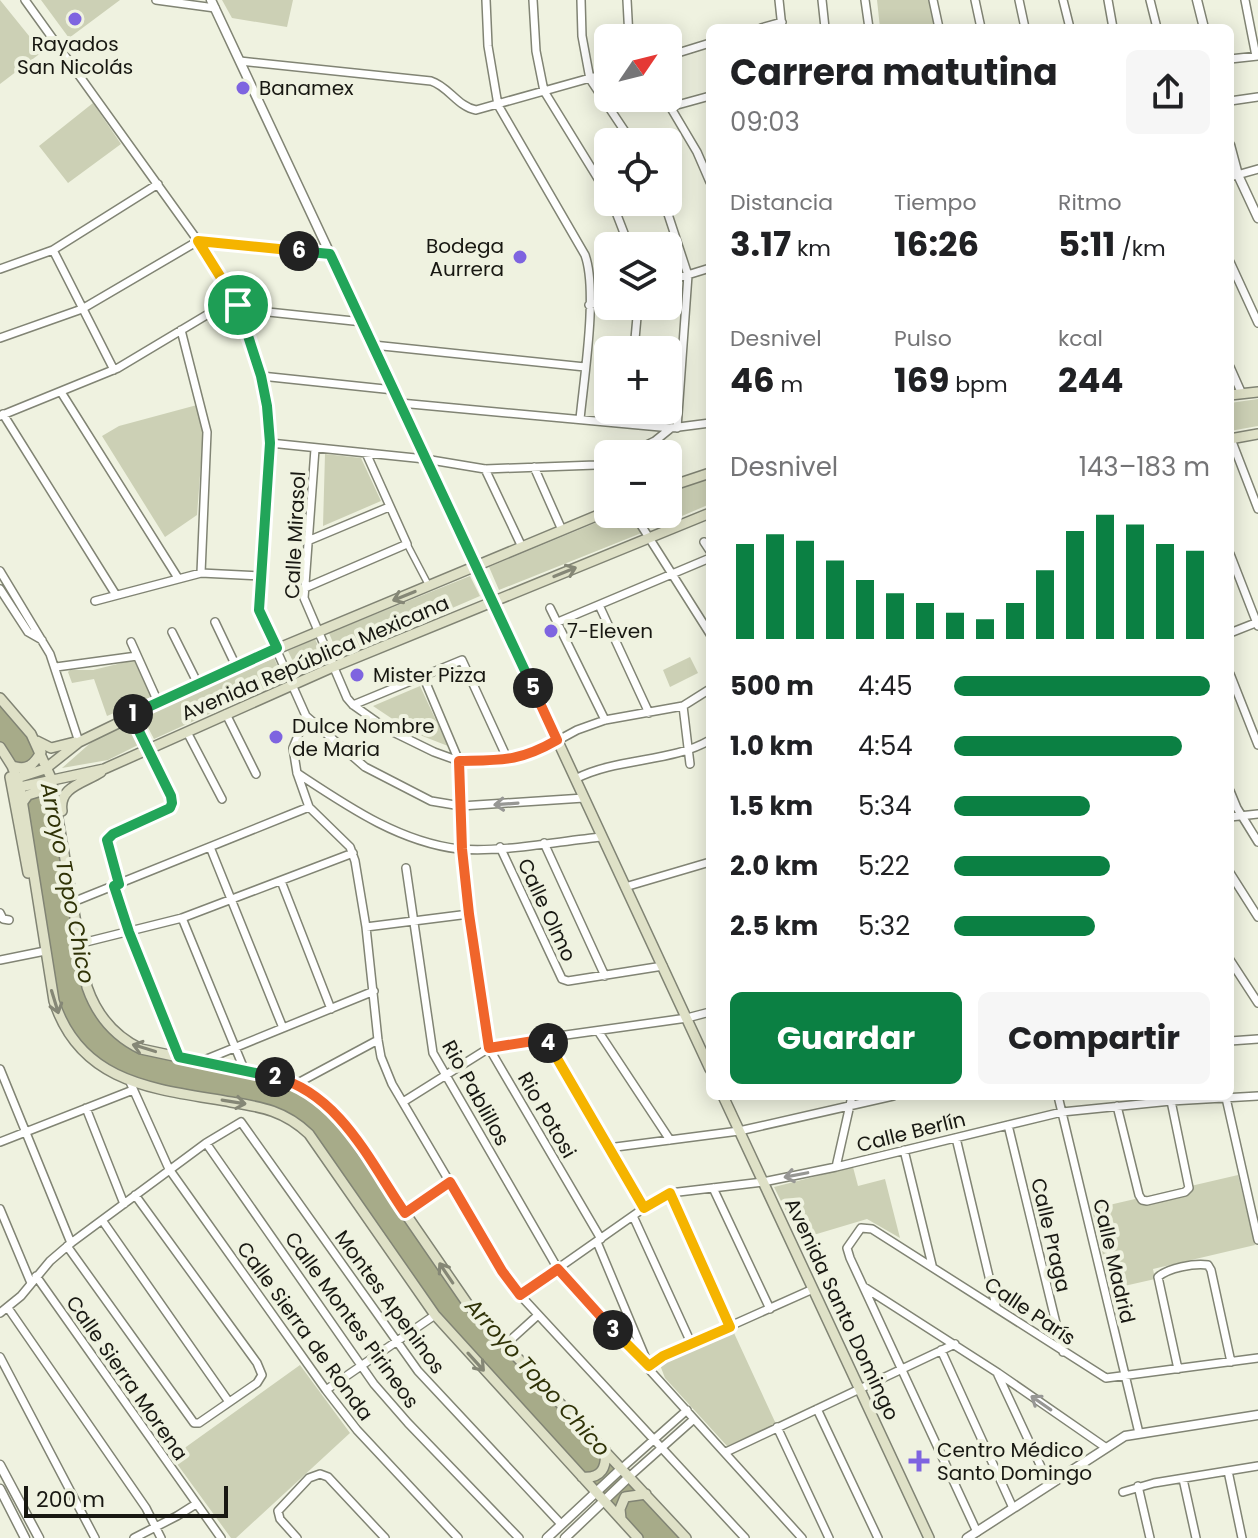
<!DOCTYPE html>
<html lang="es">
<meta charset="utf-8">
<style>
:root{--surface:#fff;--page:#f6f6f6;--text:#202124;--muted:#757577;--accent:#0b8043}
body{margin:0;font-family:Poppins,sans-serif;background:var(--page);color:var(--text);height:100vh;display:flex;flex-direction:column;font-size:30px;white-space:nowrap}
*{box-sizing:border-box;margin:0}
p{font-size:26px;color:var(--muted)}
.icon{flex:none;width:44px;height:44px;fill:none;stroke:currentColor;stroke-width:2;stroke-linecap:round;stroke-linejoin:round}
.map{position:relative;flex:1;overflow:hidden}
.sheet{position:absolute;left:706px;top:24px;width:528px;height:1076px;display:flex;flex-direction:column;background:var(--surface);border-radius:12px;box-shadow:0 4px 20px #0003}
.sheet>*{flex:none}
.needle{width:52px;rotate:55deg}
.controls{position:absolute;left:594px;top:24px;display:grid;gap:16px}
.controls a{display:grid;place-items:center;width:88px;height:88px;border-radius:12px;background:var(--surface);box-shadow:0 4px 20px #0003;font-size:40px}
.scale{position:absolute;left:24px;bottom:20px;width:204px;box-sizing:border-box;padding-left:8px;border:4px solid #181812;border-top:0;font-size:22px;line-height:28px;white-space:nowrap;color:#181812;-webkit-text-stroke:6px #eff2e0;paint-order:stroke}
.pin{position:absolute;display:grid;place-items:center;width:68px;height:68px;color:#fff;margin:-34px;border:4px solid #fff;border-radius:50%;box-shadow:0 2px 8px #0007}
.km{position:absolute;width:40px;height:40px;margin:-20px;border-radius:50%;background:#222;color:#fff;font-size:22px;line-height:40px;text-align:center}
.round{display:grid;place-items:center;flex:none;width:84px;height:84px;border-radius:12px;background:var(--page)}
.headline{display:flex;align-items:center;justify-content:space-between;height:136px;padding:0 24px}
h1{font-size:36px;font-weight:700;line-height:60px}
.figures{display:grid;grid-template-columns:repeat(3,1fr);gap:12px;height:136px;padding:8px 24px}
.figures div{display:grid;align-content:center}
.figures b{font-size:34px;font-weight:700}
.figures small{font-size:22px;font-weight:400}
.figures p{font-size:22px}
.chart{height:224px;padding:16px 24px}
.chart p{display:flex;justify-content:space-between}
.chart svg{width:100%;height:144px;margin-top:8px;stroke:var(--accent);stroke-width:6}
.primary-button{display:flex;gap:16px;margin-top:auto;padding:16px 24px}
.primary-button a{flex:1;height:92px;border-radius:12px;background:var(--accent);color:#fff;font-size:32px;font-weight:700;line-height:92px;text-align:center}
.primary-button a+a{background:var(--page);color:var(--text)}
ul{padding:0 24px;list-style:none;font-size:26px}
li{display:grid;grid-template-columns:128px 96px 1fr;align-items:center;height:60px}
li i{height:20px;border-radius:10px;background:var(--accent)}
.map>svg:first-child{display:block}
</style>
<div class="map">
<svg width="1258" height="1538" viewBox="0 0 1258 1538">
<rect width="100%" height="100%" fill="#eff2e0"/>
<path fill="#ccd0b5" d="M0 0 42 52 0 84Z
M41 0H120L69 38Z
M222 0H293L287 27 232 18Z
M877 0H932L938 28H880Z
M93 103 121 144 68 183 39 146Z
M1258 399V426L1230 431V403Z
M197 405 204 423 197 515 165 537 102 436 119 426Z
M325 454 361 458 381 501 323 526Z
M710 477V504L654 528 645 514H668V492Z
M617 514H632L644 532 499 590 489 567Z
M470 576 480 596 339 657 329 633Z
M315 639 326 662 299 674 288 651Z
M690 657 698 673 670 687 663 670Z
M274 658 284 680 154 739 142 716Z
M134 660 151 697 107 716 94 679 72 683 68 672 70 670H93Z
M420 686 448 746 412 732 373 706Z
M130 721 140 744 108 760 62 768 95 739Z
M853 1167 858 1186 885 1179 900 1238 867 1219 810 1236 802 1206 786 1211 774 1187Z
M1238 1175 1255 1245 1153 1269 1155 1279 1111 1289 1092 1209Z
M734 1333 776 1424 727 1446 665 1378 660 1365Z
M300 1365 350 1433 236 1538H231L172 1457Z"/>
<path fill="#a7ab89" d="M0 698 41 752 92 1002 129 1043 290 1081 326 1103 452 1282 686 1538H638L470 1356 309 1134 280 1112 148 1087 91 1059 57 1010 23 802 0 747Z"/>
<g fill="none" stroke-linecap="round" stroke-linejoin="round">
<g stroke="#818474" stroke-width="8">
<path id="pedestrian" d="M407 544 429 586"/>
</g>
<g stroke="#818474" stroke-width="10">
<path id="minor" d="M25 0 198 241 240 309 261 376 269 427 260 613 306 716 365 767 431 801 461 806 584 798
M156 0 215 8
M486 0 488 46 498 105 585 255C598 291 584 378 580 419
M533 0 536 51 544 91 608 195
M581 0 582 36 590 79 632 142
M627 0 629 38
M779 0 782 28
M822 0 825 28
M865 0 869 28
M933 0 939 28
M975 0 981 28
M1019 0 1025 28
M1063 0 1070 28
M1108 0 1113 28
M1150 0 1157 28
M1245 0 1256 56
M761 28 782 22
M668 56 710 43
M1230 59 1258 56
M240 61 431 81C448 86 458 107 476 110L608 73
M665 98 697 152 710 182
M1230 101 1258 97
M670 107 710 96
M1230 177 1258 169
M612 202 629 246
M664 202 688 275 677 428
M53 250 114 370
M1230 262 1258 323
M0 269 53 250 158 184
M668 281 710 268
M589 305 608 300
M240 309 363 322
M181 330 207 432 201 573
M0 338 82 309 198 241 330 254
M373 345 585 367
M634 350 638 306
M1230 367 1242 394
M261 376 394 390
M61 392 178 578
M400 403 671 428 710 423
M3 414 116 595
M0 416 118 368 235 298
M628 424 629 410
M1231 439 1258 509
M270 443 425 459 485 469 596 465 608 462
M315 449 304 598 347 698 353 705 387 729 434 752 459 761 508 760 531 755 577 730 605 720 683 706 710 689
M628 454 655 441 671 428
M534 467 562 530
M485 469 522 547
M634 514 710 634
M310 540 389 507
M704 542 710 551
M1230 554 1258 626
M0 571 50 654 79 742
M305 588 407 544 366 453
M0 589 28 632 42 640
M95 601 201 573 262 576
M599 605 649 713
M550 608 605 720
M215 622 236 666
M558 622 710 558
M172 632 198 684
M1230 633 1258 622
M131 642 158 702
M56 667 137 656
M1230 674 1258 745
M423 676 459 761 462 849 469 914 489 1048 601 1239
M353 705 462 660 508 760
M683 706 690 764
M226 714 256 774
M306 716 293 748 297 773 309 807 350 847 355 861 366 927 378 1040 381 1057 392 1084 502 1271 520 1295 745 1538
M187 732 222 799
M297 773C347 806 399 842 459 849 501 853 559 841 602 837
M575 779C618 757 671 763 710 740
M1230 791 1237 808 1258 842
M1230 817 1258 814
M544 843 605 976
M210 847 283 1028
M500 847 562 979 568 981 663 966
M406 868 433 1053 558 1269 802 1538
M1230 873 1258 917
M281 881 331 1009
M119 884 107 844 108 838 166 810 172 803 171 796 131 715
M114 886 129 932 179 1057
M625 887 710 862
M73 902 309 807
M0 913 3 919 9 920
M182 918 244 1069
M366 927 469 914
M78 944 182 918 353 853
M0 960 45 951
M1230 960 1258 1003
M598 1031 670 1140
M546 1039 644 1208
M1230 1041 1258 1039
M202 1061 374 991
M0 1069 71 1243
M130 1082 169 1169 326 1390 357 1430 458 1538
M296 1084 378 1040
M1058 1096 1139 1433
M1226 1098 1258 1240
M403 1102 489 1048 502 1044 687 1018 710 1012
M1117 1106 1139 1195 1142 1200 1147 1201 1185 1192 1189 1188 1171 1101
M86 1108 124 1204
M1008 1125 1063 1352
M956 1138 996 1306
M0 1142 133 1090
M206 1143 374 1384 408 1423 519 1538
M608 1148 739 1131 893 1096
M904 1150 932 1265
M836 1167 852 1096
M713 1188 770 1309
M670 1193 730 1327
M0 1209 31 1283
M405 1213 450 1182
M633 1216 692 1345
M102 1220 229 1402
M597 1242 649 1366 663 1356 813 1289
M67 1246 194 1423H199L257 1383 262 1375 257 1363 135 1195
M36 1276 221 1538
M864 1287 998 1373 1105 1447
M520 1295 644 1208 670 1193 763 1182 836 1167 1062 1112 1171 1101 1258 1096
M8 1308 146 1508 161 1538
M0 1313 21 1296 50 1261 71 1243 206 1143 241 1122 418 1371 561 1524
M504 1346 538 1315
M941 1350 1013 1508
M0 1357 95 1538
M1178 1369 1158 1277C1168 1268 1194 1263 1208 1265L1211 1270 1231 1362
M998 1375 1049 1484
M326 1390 435 1315
M817 1409 878 1538
M777 1427 829 1538
M726 1452 955 1344
M622 1468 687 1410
M1228 1471 1242 1538
M630 1476 694 1419
M1183 1479 1196 1538
M1138 1486 1150 1538
M1123 1492 1154 1483 1258 1466
M977 1532 850 1258 847 1248 861 1228 872 1229 1106 1378 1258 1358
M134 1538 177 1516 196 1504
M297 1538 280 1519 278 1511 309 1478 320 1474 328 1477 385 1538"/>
</g>
<g stroke="#818474" stroke-width="11">
<path id="tertiary" d="M211 0 476 565
M1197 0 1204 28
M1230 145 1238 175 1258 218
M0 1465 39 1538
M0 1489 25 1538
M547 1538 622 1468
M565 1538 630 1476
M967 1538 1125 1436 1258 1415"/>
</g>
<g stroke="#818474" stroke-width="12">
<path id="secondary" d="M1230 395 1258 392
M1230 439 1258 434
M668 487 710 473
M476 565 710 1069
M0 698 31 734 51 778 87 987C97 1016 114 1036 141 1049L290 1081 309 1091 339 1117 469 1306 686 1538
M37 741 51 748 75 742
M0 747 12 766 20 787 54 1001C81 1085 157 1089 231 1102 262 1107 285 1111 309 1134L435 1315 638 1538
M12 766C27 771 34 765 41 752
M10 777 28 873
M17 778 45 769 79 742 236 666 608 511
M20 787 104 769 333 667 710 513
M23 802 28 795 41 791 55 799
M62 811C58 787 84 783 101 772
M723 1096 929 1538
M582 1477C602 1479 607 1467 605 1450
M621 1519 620 1509 625 1497 646 1494"/>
</g>
<use href="#pedestrian" stroke="#fff" stroke-width="5"/>
<use href="#minor" stroke="#fff" stroke-width="7"/>
<use href="#tertiary" stroke="#fff" stroke-width="8"/>
<use href="#secondary" stroke="#dfe1c7" stroke-width="9"/>
</g>
<defs><path id="oneway-shaft" d="M-6 0H5M1.5-3L5.5 0L1.5 3" fill="none" stroke-width="1.6" stroke-linecap="round" stroke-linejoin="round" transform="scale(2)"/></defs>
<g stroke="#858776">
<use href="#oneway-shaft" transform="translate(565 572) rotate(-22)"/>
<use href="#oneway-shaft" transform="translate(404 596) rotate(158)"/>
<use href="#oneway-shaft" transform="translate(55 1002) rotate(73)"/>
<use href="#oneway-shaft" transform="translate(144 1048) rotate(-163)"/>
<use href="#oneway-shaft" transform="translate(234 1102) rotate(9)"/>
<use href="#oneway-shaft" transform="translate(446 1273) rotate(-124)"/>
<use href="#oneway-shaft" transform="translate(476 1362) rotate(48)"/>
</g>
<g stroke="#979794">
<use href="#oneway-shaft" transform="translate(506 804) rotate(176)"/>
<use href="#oneway-shaft" transform="translate(796 1175) rotate(169)"/>
<use href="#oneway-shaft" transform="translate(1041 1403) rotate(-145)"/>
</g>
<g fill="none" stroke-linecap="round" stroke-linejoin="round">
<g stroke="#fff" stroke-width="16">
<path id="split-1" d="M133 714 277 648 259 610 270 443 267 406 261 376 238 305"/>
</g>
<g stroke="#fff" stroke-width="16">
<path id="split-2" d="M133 714 131 715 171 796 172 803 170 808 113 834 107 840 119 884 114 886 129 932 179 1057 275 1077"/>
</g>
<g stroke="#fff" stroke-width="16">
<path id="split-3" d="M275 1077C340 1094 370 1162 405 1213L450 1182 502 1271 520 1295 558 1269 613 1330"/>
</g>
<g stroke="#fff" stroke-width="16">
<path id="split-4" d="M548 1043 644 1208 670 1193 730 1327 663 1356 649 1366 613 1330"/>
</g>
<g stroke="#fff" stroke-width="16">
<path id="split-5" d="M533 688 557 740C519 762 501 760 459 761L462 849 469 914 489 1048 546 1039 548 1043"/>
</g>
<g stroke="#fff" stroke-width="16">
<path id="split-6" d="M299 251 330 254 533 688"/>
</g>
<g stroke="#fff" stroke-width="16">
<path id="split-7" d="M238 305 198 241 299 251"/>
</g>
<use href="#split-1" stroke="#22a559" stroke-width="10"/>
<use href="#split-2" stroke="#22a559" stroke-width="10"/>
<use href="#split-3" stroke="#f0652b" stroke-width="10"/>
<use href="#split-4" stroke="#f5b400" stroke-width="10"/>
<use href="#split-5" stroke="#f0652b" stroke-width="10"/>
<use href="#split-6" stroke="#22a559" stroke-width="10"/>
<use href="#split-7" stroke="#f5b400" stroke-width="10"/>
</g>
<g fill="#7e64e0" stroke="#eff2e0" stroke-width="3">
<circle cx="75" cy="19" r="8"/>
<circle cx="243" cy="88" r="8"/>
<circle cx="520" cy="257" r="8"/>
<circle cx="551" cy="631" r="8"/>
<circle cx="357" cy="675" r="8"/>
<circle cx="276" cy="737" r="8"/>
<path d="M915 1449h8v8h8v8h-8v8h-8v-8h-8v-8h8z"/>
</g>
<g text-anchor="middle" stroke-width="8" stroke-linejoin="round" paint-order="stroke">
<g font-size="20" fill="#181812" stroke="#eff2e0" text-anchor="start">
<text x="75" y="51" text-anchor="middle">Rayados<tspan x="75" dy="23">San Nicolás</tspan></text>
<text x="259" y="95">Banamex</text>
<text x="504" y="253" text-anchor="end">Bodega<tspan x="504" dy="23">Aurrera</tspan></text>
<text x="567" y="638">7-Eleven</text>
<text x="373" y="682">Mister Pizza</text>
<text x="292" y="733">Dulce Nombre<tspan x="292" dy="23">de Maria</tspan></text>
<text x="937" y="1457">Centro Médico<tspan x="937" dy="23">Santo Domingo</tspan></text>
</g>
<g font-size="20" fill="#181812" stroke="#eff2e0">
<text transform="translate(295 535) rotate(-87)" y="7">Calle Mirasol</text>
<text transform="translate(315 658) rotate(-23)" y="7">Avenida República Mexicana</text>
<text transform="translate(547 910) rotate(65)" y="7">Calle Olmo</text>
<text transform="translate(476 1093) rotate(61)" y="7">Rio Pablillos</text>
<text transform="translate(547 1115) rotate(60)" y="7">Rio Potosi</text>
<text transform="translate(911 1132) rotate(-14)" y="7">Calle Berlín</text>
<text transform="translate(1051 1235) rotate(77)" y="7">Calle Praga</text>
<text transform="translate(1114 1261) rotate(77)" y="7">Calle Madrid</text>
<text transform="translate(390 1302) rotate(54)" y="7">Montes Apeninos</text>
<text transform="translate(842 1309) rotate(65)" y="7">Avenida Santo Domingo</text>
<text transform="translate(1030 1311) rotate(34)" y="7">Calle París</text>
<text transform="translate(352 1320) rotate(54)" y="7">Calle Montes Pirineos</text>
<text transform="translate(305 1331) rotate(54)" y="7">Calle Sierra de Ronda</text>
<text transform="translate(127 1378) rotate(55)" y="7">Calle Sierra Morena</text>
</g>
<g font-size="22" font-style="italic" fill="#2f3206" stroke="#eff2e0">
<text transform="translate(68 883) rotate(79)" y="8">Arroyo Topo Chico</text>
<text transform="translate(538 1377) rotate(48)" y="8">Arroyo Topo Chico</text>
</g>
</g>
</svg>
<div class="controls">
<a><svg class="needle" viewBox="-14 -14 28 28"><path d="M0-13l5 13h-10z" fill="#e53935"/><path d="M0 13l5-13h-10z" fill="#757577"/></svg></a>
<a><svg class="icon" aria-label="locate" viewBox="0 0 24 24"><circle cx="12" cy="12" r="6"/><path d="M12 2v4M12 18v4M2 12h4M18 12h4"/></svg></a>
<a><svg class="icon" aria-label="layers" viewBox="0 0 24 24"><path d="M12 4l9 5-9 5-9-5zM3 14l9 5 9-5"/></svg></a>
<a>+</a>
<a>−</a>
</div>
<div class="scale">200 m</div>
<div class="pin" style="left:238px;top:305px;background:#1e9e55"><svg class="icon" aria-label="arrive" viewBox="0 0 24 24"><path d="M6 21V4h12l-3 4 3 4H6"/></svg></div>
<b class="km" style="left:133px;top:714px">1</b>
<b class="km" style="left:275px;top:1077px">2</b>
<b class="km" style="left:613px;top:1330px">3</b>
<b class="km" style="left:548px;top:1043px">4</b>
<b class="km" style="left:533px;top:688px">5</b>
<b class="km" style="left:299px;top:251px">6</b>
<section class="sheet">
<div class="headline"><div><h1>Carrera matutina</h1><p>09:03</p></div><a class="round"><svg class="icon" aria-label="share" viewBox="0 0 24 24"><path d="M12 15V3M7 8l5-5 5 5M5 13v7h14v-7"/></svg></a></div>
<div class="figures">
<div><p>Distancia</p><b>3.17<small> km</small></b></div>
<div><p>Tiempo</p><b>16:26</b></div>
<div><p>Ritmo</p><b>5:11<small> /km</small></b></div>
</div>
<div class="figures">
<div><p>Desnivel</p><b>46<small> m</small></b></div>
<div><p>Pulso</p><b>169<small> bpm</small></b></div>
<div><p>kcal</p><b>244</b></div>
</div>
<div class="chart"><p><span>Desnivel</span>143–183 m</p>
<svg viewBox="0 0 160 44" preserveAspectRatio="none"><path d="M5 44V15M15 44V12M25 44V14M35 44V20M45 44V26M55 44V30M65 44V33M75 44V36M85 44V38M95 44V33M105 44V23M115 44V11M125 44V6M135 44V9M145 44V15M155 44V17"/></svg>
</div>
<ul>
<li><b>500 m</b>4:45<i style="width:100%"></i></li>
<li><b>1.0 km</b>4:54<i style="width:89%"></i></li>
<li><b>1.5 km</b>5:34<i style="width:53%"></i></li>
<li><b>2.0 km</b>5:22<i style="width:61%"></i></li>
<li><b>2.5 km</b>5:32<i style="width:55%"></i></li>
</ul>
<div class="primary-button"><a>Guardar</a><a>Compartir</a></div>
</section>
</div>
